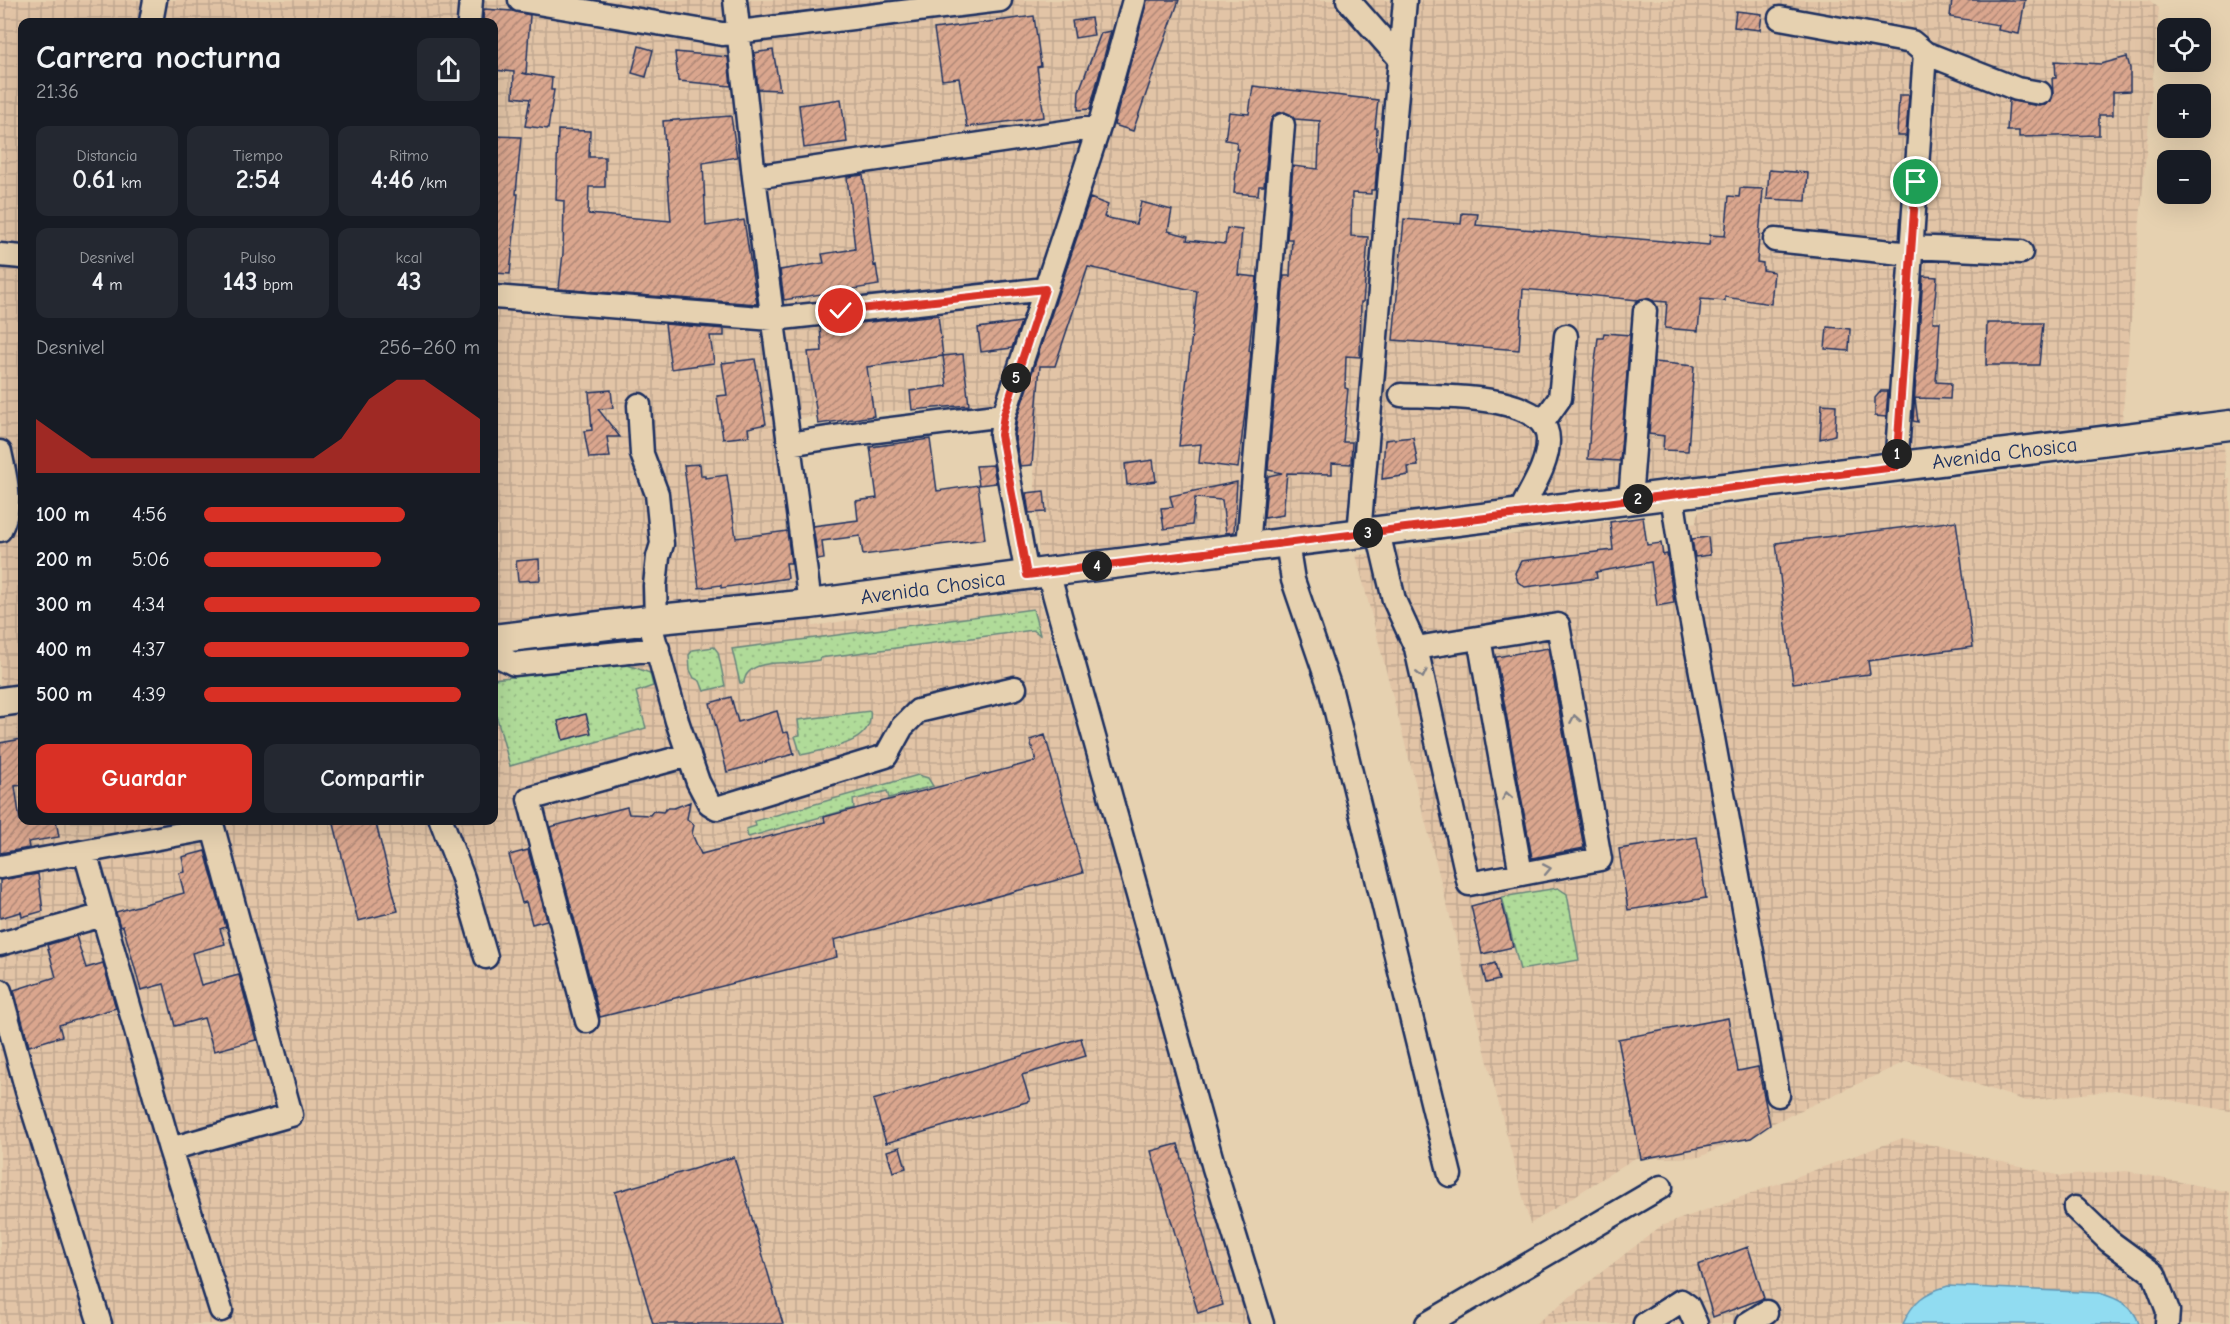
<!DOCTYPE html>
<html lang="es">
<meta charset="utf-8">
<style>
:root{--surface:#171b24;--page:#242831;--text:#f1f3f6;--muted:#9ea1a6;--accent:#d93025}
body{margin:0;font-family:"Comic Neue",sans-serif;background:var(--page);color:var(--text);height:100vh;display:flex;flex-direction:column;font-size:22px;white-space:nowrap}
*{box-sizing:border-box;margin:0}
p{font-size:20px;color:var(--muted)}
.icon{flex:none;width:33px;height:33px;fill:none;stroke:currentColor;stroke-width:2;stroke-linecap:round;stroke-linejoin:round}
.map{position:relative;flex:1;overflow:hidden}
.details{position:absolute;left:18px;top:18px;width:480px;height:807px;display:flex;flex-direction:column;background:var(--surface);border-radius:12px;box-shadow:0 6px 24px #0002}
.details>*{flex:none}
.fabs{position:absolute;left:2157px;top:18px;display:grid;gap:12px}
.fabs a{display:grid;place-items:center;width:54px;height:54px;border-radius:12px;background:var(--surface);box-shadow:0 6px 24px #0002;font-size:30px}
.pin{position:absolute;display:grid;place-items:center;width:51px;height:51px;color:#fff;margin:-26px;border:3px solid #fff;border-radius:50%;box-shadow:0 2px 6px #0007}
.km{position:absolute;width:30px;height:30px;margin:-15px;border-radius:50%;background:#222;color:#fff;font-size:16px;line-height:30px;text-align:center}
.round{display:grid;place-items:center;flex:none;width:63px;height:63px;border-radius:12px;background:var(--page)}
.summary{display:flex;align-items:center;justify-content:space-between;height:102px;padding:0 18px}
h1{font-size:33px;font-weight:800;line-height:45px}
.stats{display:grid;grid-template-columns:repeat(3,1fr);gap:9px;height:102px;padding:6px 18px}
.stats div{display:grid;align-content:center;border-radius:12px;background:var(--page);text-align:center}
.stats b{font-size:26px;font-weight:800}
.stats small{font-size:16px;font-weight:400}
.stats p{font-size:16px}
.chart{height:168px;padding:12px 18px}
.chart p{display:flex;justify-content:space-between}
.chart svg{width:100%;height:108px;margin-top:6px;fill:var(--accent);opacity:.7}
.cta{display:flex;gap:12px;margin-top:auto;padding:12px 18px}
.cta a{flex:1;height:69px;border-radius:12px;background:var(--accent);color:#fff;font-size:24px;font-weight:800;line-height:69px;text-align:center}
.cta a+a{background:var(--page);color:var(--text)}
ul{padding:0 18px;list-style:none;font-size:20px}
li{display:grid;grid-template-columns:96px 72px 1fr;align-items:center;height:45px}
li i{height:15px;border-radius:8px;background:var(--accent)}
.map>svg:first-child{display:block}
</style>
<div class="map">
<svg width="2230" height="1324" viewBox="0 0 2230 1324">
<defs>
<pattern id="industrial-grid" width="8" height="8" patternUnits="userSpaceOnUse" patternTransform="scale(1.5)"><rect width="8" height="8" fill="#e2c4a6"/><path d="M0 4h8M4 0v8" fill="none" stroke="#c1a991"/></pattern>
<pattern id="grass-dots" width="8" height="8" patternUnits="userSpaceOnUse" patternTransform="scale(1.5)"><rect width="8" height="8" fill="#b0db99"/><path d="M2 2h.1M6 6h.1" fill="none" stroke="#97bc86" stroke-width="1.8" stroke-linecap="round"/></pattern>
<pattern id="building-hatch" width="6" height="6" patternUnits="userSpaceOnUse" patternTransform="scale(1.5)"><rect width="6" height="6" fill="#daa68e"/><path d="M-1 1l2-2M0 6l6-6M5 7l2-2" fill="none" stroke="#b08877"/></pattern>
</defs>
<rect width="100%" height="100%" fill="#e6d1b0"/>
<filter id="ink" filterUnits="userSpaceOnUse"><feTurbulence type="fractalNoise" baseFrequency=".0167" numOctaves="2"/><feDisplacementMap in="SourceGraphic" scale="12" xChannelSelector="R" yChannelSelector="G"/><feConvolveMatrix kernelMatrix="1 2 1 2 8 2 1 2 1" color-interpolation-filters="sRGB"/></filter>
<g filter="url(#ink)">
<path fill="url(#industrial-grid)" fill-rule="evenodd" d="M0 0H2149L2159 8 2122 421 1039 557 1030 401 799 418 813 626 1037 590 1249 1324H0ZM22 22H494V820H22Z
M2224 444 2226 479H2230V1111L2115 1090 2026 1101 1907 1061 1700 1157 1635 1158 1530 1224 1356 555 1369 554 1373 560 1397 557 1396 550 1643 517 1647 545 1661 543 1663 550 1693 546 1691 524 1696 523V517L1699 511Z
M1903 1138 2061 1176 2126 1171 2230 1192V1324H1535L1661 1226Z"/>
<path fill="url(#grass-dots)" stroke="#66857c" stroke-width="1.5" d="M1033 609 1040 635 1033 630 820 658 819 660C811 661 799 664 791 663 778 662 745 662 744 683H740L732 649Z
M714 647 718 652 725 686 704 691 700 681 694 678 690 670 689 655 693 650Z
M625 664 650 673 653 686 636 692 646 728 510 766 494 707V679Z
M870 711C875 745 824 749 801 755L795 736 800 735 798 720Z
M918 775 928 778 933 786 889 798 887 791 853 800 854 808 748 837 746 829 756 826 755 821Z
M1558 888 1567 894 1579 960 1520 970 1502 897Z"/>
<path fill="#91dcf1" stroke="#6297b6" stroke-width="1.5" d="M1948 1286 2099 1293C2116 1298 2134 1305 2139 1324H1903C1913 1301 1924 1293 1948 1286Z"/>
<path fill="url(#building-hatch)" stroke="#1b2f5e" stroke-width="1.5" d="M1147 0H1179L1133 131 1114 125Z
M1952 0H2025L2019 34 1998 30 1999 25 1950 17Z
M484 9 512 11 530 15 526 74 522 73 552 78 551 90H554L548 129 525 126 530 99 513 97 514 72 494 70V22H483Z
M1736 11 1762 14 1760 30 1734 27Z
M1034 16 1041 66 1037 67 1044 117 967 127 959 78 942 80 934 29Z
M1091 18 1094 35 1075 38 1072 21Z
M1111 31 1090 109 1078 110 1079 91 1101 33Z
M639 46 653 50 646 77 632 73Z
M773 50 780 90 758 89 754 53Z
M675 52 728 57 731 86 678 81Z
M2127 57 2130 68V91L2113 92V115H2099V135L2019 137V131H2007L2009 100 2038 106 2045 105 2051 101 2053 95 2052 78H2056L2055 61 2101 64Z
M1253 86 1378 100 1375 128H1377L1376 150 1378 151 1375 190H1371V194L1352 193 1351 236 1368 237 1365 281 1363 302H1361L1360 357 1346 356 1345 388 1348 389 1343 442H1352L1351 464 1332 463V474L1287 473 1283 515 1264 518 1268 476 1282 473 1268 470 1284 276H1290L1292 239H1287L1293 166 1318 169 1320 121 1295 119 1285 112 1277 113 1272 118 1270 124 1264 186H1259L1258 195 1234 193 1238 149H1236L1237 142 1225 140 1229 112 1249 114Z
M1899 95H1909L1906 136H1897Z
M841 99 847 142 804 148 799 105Z
M731 116 737 157 703 163 706 226 744 220 757 304 559 289 563 253 564 201 556 200 558 130 590 131 589 157H605V187H589L588 214 671 221 663 121Z
M494 136 521 137 516 194H518L510 274 494 273Z
M1769 170 1808 173 1806 201 1767 199Z
M863 175 874 266 876 265 879 285 784 300 780 270 824 263 822 254 855 249 847 177Z
M1740 188 1763 189 1757 262 1763 263V270L1774 272 1771 304 1725 297V301L1701 299 1698 331 1665 328 1667 302 1654 301 1647 298 1638 300 1523 289 1519 350 1393 340 1404 219 1461 224 1462 213 1478 214 1476 225 1709 245 1710 235 1725 236 1729 196 1739 197Z
M1090 198 1108 205 1104 217 1136 224 1141 202 1172 210 1168 231 1188 236 1187 240 1225 244 1227 228 1242 230 1238 275 1257 277 1249 351H1251L1248 389 1238 468 1199 463 1201 444 1179 446 1197 291 1088 267 1055 366H1040L1032 465 1020 466 1015 435 1017 418Z
M1923 276 1937 277 1933 322H1940L1936 382 1951 383 1950 399 1915 398 1918 422 1913 421Z
M938 315 943 356 867 367 874 416 818 424 808 352 822 351 820 327Z
M1021 322 1012 348 981 352 978 328Z
M1987 323H2043L2039 365H1986Z
M665 324 724 329V336H710L714 363 671 369Z
M1827 327 1850 329 1849 351 1825 349Z
M1604 333 1630 335 1620 461 1588 459 1594 370 1598 338H1603Z
M963 354 969 405 912 410 910 391 947 386 943 356Z
M755 359 766 424 748 428 749 436 723 439 717 396 727 395 722 363Z
M1654 362 1694 366 1688 451 1663 450 1664 436 1649 434Z
M611 390 613 408 598 409 620 437H607L610 457 589 458 584 431 592 430 589 392Z
M1881 391H1888L1886 417 1875 416V398Z
M1822 404 1836 405 1835 435 1820 439Z
M1413 437 1418 466 1408 467 1409 475 1382 479 1385 440Z
M930 439 937 491 978 485 985 539 863 555 860 536 822 541 824 559 818 560 813 526 858 520 856 501 877 498 870 447Z
M1153 460 1156 481 1127 485 1125 464Z
M700 464 701 476H705V478L727 475 736 538 787 531 791 563H786L788 578 721 588V585L699 588 684 465Z
M993 465 996 483 979 485 976 466Z
M1237 482 1234 532 1226 533 1222 500 1195 498 1192 525 1164 529 1161 508 1173 507 1170 496Z
M1044 491 1046 512 1029 513 1026 493Z
M1643 517 1647 545 1661 543 1663 555 1667 554 1674 603 1657 606 1651 562 1596 572 1597 578 1525 587 1518 582 1515 573 1521 561 1613 550 1610 522Z
M1956 521 1973 647 1868 661 1870 674 1793 683 1776 543Z
M1708 537 1710 555 1695 557 1692 539Z
M539 559 540 580 518 581 516 561Z
M1548 648 1584 848 1532 858 1496 657Z
M731 697 738 722 777 711 783 733 788 732 794 754 727 772 710 703Z
M586 714 591 733 563 740 558 721Z
M1045 735 1083 873 834 940 837 957 600 1017 550 827 627 807 629 814 650 815 653 811 663 812 667 808H674L690 802 687 819 694 825 692 834 701 854 825 822 824 817 1036 761 1030 740Z
M22 739V785L15 786 20 821 56 820 59 837 28 842 29 848 0 853V743Z
M333 820H375L398 911 358 921Z
M1697 837 1706 898 1628 910 1619 849Z
M528 850 547 920 532 924 526 902 522 903 509 855Z
M205 851 226 927 220 929 225 944 192 953 201 985 239 975 256 1040 214 1051 204 1018 175 1026 164 984 141 990 123 926 120 927 116 912 184 893 179 873 185 872 182 857Z
M38 874 43 911 22 917 21 912 0 918V880Z
M1501 898 1513 947 1482 954 1471 906Z
M76 936 86 968 103 963 116 1008 59 1025 62 1036 29 1046 14 990 56 977 47 945Z
M1495 963 1499 980 1486 983 1482 967Z
M1728 1018 1738 1071 1758 1067 1770 1125 1751 1138 1641 1159 1618 1039Z
M1081 1038 1086 1056 1022 1075 1030 1101 886 1143 873 1100Z
M1178 1144 1223 1305 1198 1313 1151 1151Z
M900 1147 906 1168 893 1172 887 1151Z
M734 1157 783 1324H653L615 1192Z
M1748 1247 1764 1298 1713 1317 1698 1265Z"/>
<g fill="none" stroke-linecap="round" stroke-linejoin="round">
<g stroke="#1b2f5e" stroke-width="27">
<path id="minor" d="M520 0 722 34 1000 0
M735 0 754 177 810 604
M1348 0 1400 59
M1780 18 1912 42 1925 53 2017 89 2040 93
M151 22 155 0
M469 22 471 0
M754 177 1099 127
M1775 240 1911 254
M1911 247 2021 252
M0 255 22 257
M494 297 773 319 1045 289
M1401 395C1435 397 1549 392 1548 441 1548 466 1529 492 1519 514
M639 405 642 454 657 494 662 544 658 557 655 586 656 619
M1543 422 1560 398 1566 336
M789 444 860 433 1004 415
M0 452C6 480 13 504 0 530
M1896 467 1925 53
M1672 495 1688 601 1778 1095
M1630 500 1645 311
M1378 532 1394 600 1416 648 1469 884 1600 859 1558 625 1416 648
M1359 534 1405 0
M1287 543 1293 580 1331 691 1450 1175
M1248 547 1283 125
M1048 572 1214 1168 1262 1324
M1027 575 1001 435 1004 415 1099 127 1134 0
M649 620 677 721 698 782 709 803 717 808 886 756 902 727 918 711 1015 688
M1479 638 1521 874
M494 654 514 664 658 649
M441 820 463 878 486 957
M85 852 170 1149 221 1310
M0 867 213 828 291 1115 170 1149
M0 944 103 915
M0 991 27 1091 100 1324
M587 1021 529 799 689 755
M2075 1208 2109 1241 2154 1274 2168 1311 2167 1324
M1427 1324 1661 1187
M1645 1324 1681 1301 1688 1306 1696 1324
M1747 1324 1766 1312"/>
</g>
<g stroke="#1b2f5e" stroke-width="33">
<g id="major">
<path id="s1" d="M494 639 649 620 810 604 1048 572 2230 425"/>
<path d="M0 702 22 699"/>
</g>
</g>
<use href="#minor" stroke="#e6d1b0" stroke-width="22"/>
<use href="#major" stroke="#e6d1b0" stroke-width="28"/>
</g>
<defs><path id="oneway-chevron" d="M-2-3.5L2.5 0L-2 3.5" fill="none" stroke-width="1.6" stroke-linecap="round" stroke-linejoin="round" transform="scale(1.5)"/></defs>
<g stroke="#808087">
<use href="#oneway-chevron" transform="translate(1422 674) rotate(77)"/>
<use href="#oneway-chevron" transform="translate(1575 719) rotate(-100)"/>
<use href="#oneway-chevron" transform="translate(1507 796) rotate(-100)"/>
<use href="#oneway-chevron" transform="translate(1547 869) rotate(-11)"/>
</g>
</g>
<g fill="none" stroke-linecap="round" stroke-linejoin="round" filter="url(#ink)">
<g stroke="#fff" stroke-width="12">
<path id="route" d="M841 311 1045 289 1004 415 1001 435 1027 575 1896 467 1916 182"/>
</g>
<use href="#route" stroke="#d93025" stroke-width="8"/>
</g>
<g text-anchor="middle" stroke-width="6" stroke-linejoin="round" paint-order="stroke">
<g font-size="21" fill="#1b2f5e" stroke="#e6d1b0">
<text dy="7" stroke="none"><textPath href="#s1" startOffset="1522">Avenida Chosica</textPath></text>
<text dy="7" stroke="none"><textPath href="#s1" startOffset="442">Avenida Chosica</textPath></text>
</g>
</g>
</svg>
<div class="fabs">
<a><svg class="icon" aria-label="locate" viewBox="0 0 24 24"><circle cx="12" cy="12" r="6"/><path d="M12 2v4M12 18v4M2 12h4M18 12h4"/></svg></a>
<a>+</a>
<a>−</a>
</div>
<div class="pin" style="left:1916px;top:182px;background:#1e9e55"><svg class="icon" aria-label="arrive" viewBox="0 0 24 24"><path d="M6 21V4h12l-3 4 3 4H6"/></svg></div>
<div class="pin" style="left:841px;top:311px;background:#d93025"><svg class="icon" aria-label="check" viewBox="0 0 24 24"><path d="M5 12l5 5 9-10"/></svg></div>
<b class="km" style="left:1897px;top:454px">1</b>
<b class="km" style="left:1638px;top:499px">2</b>
<b class="km" style="left:1368px;top:533px">3</b>
<b class="km" style="left:1097px;top:566px">4</b>
<b class="km" style="left:1016px;top:378px">5</b>
<section class="details">
<div class="summary"><div><h1>Carrera nocturna</h1><p>21:36</p></div><a class="round"><svg class="icon" aria-label="share" viewBox="0 0 24 24"><path d="M12 15V3M7 8l5-5 5 5M5 13v7h14v-7"/></svg></a></div>
<div class="stats">
<div><p>Distancia</p><b>0.61<small> km</small></b></div>
<div><p>Tiempo</p><b>2:54</b></div>
<div><p>Ritmo</p><b>4:46<small> /km</small></b></div>
</div>
<div class="stats">
<div><p>Desnivel</p><b>4<small> m</small></b></div>
<div><p>Pulso</p><b>143<small> bpm</small></b></div>
<div><p>kcal</p><b>43</b></div>
</div>
<div class="chart"><p><span>Desnivel</span>256–260 m</p>
<svg viewBox="0 0 160 44" preserveAspectRatio="none"><path d="M0 44V22L10 30L20 38L30 38L40 38L50 38L60 38L70 38L80 38L90 38L100 38L110 30L120 14L130 6L140 6L150 14L160 22V44z"/></svg>
</div>
<ul>
<li><b>100 m</b>4:56<i style="width:73%"></i></li>
<li><b>200 m</b>5:06<i style="width:64%"></i></li>
<li><b>300 m</b>4:34<i style="width:100%"></i></li>
<li><b>400 m</b>4:37<i style="width:96%"></i></li>
<li><b>500 m</b>4:39<i style="width:93%"></i></li>
</ul>
<div class="cta"><a>Guardar</a><a>Compartir</a></div>
</section>
</div>
